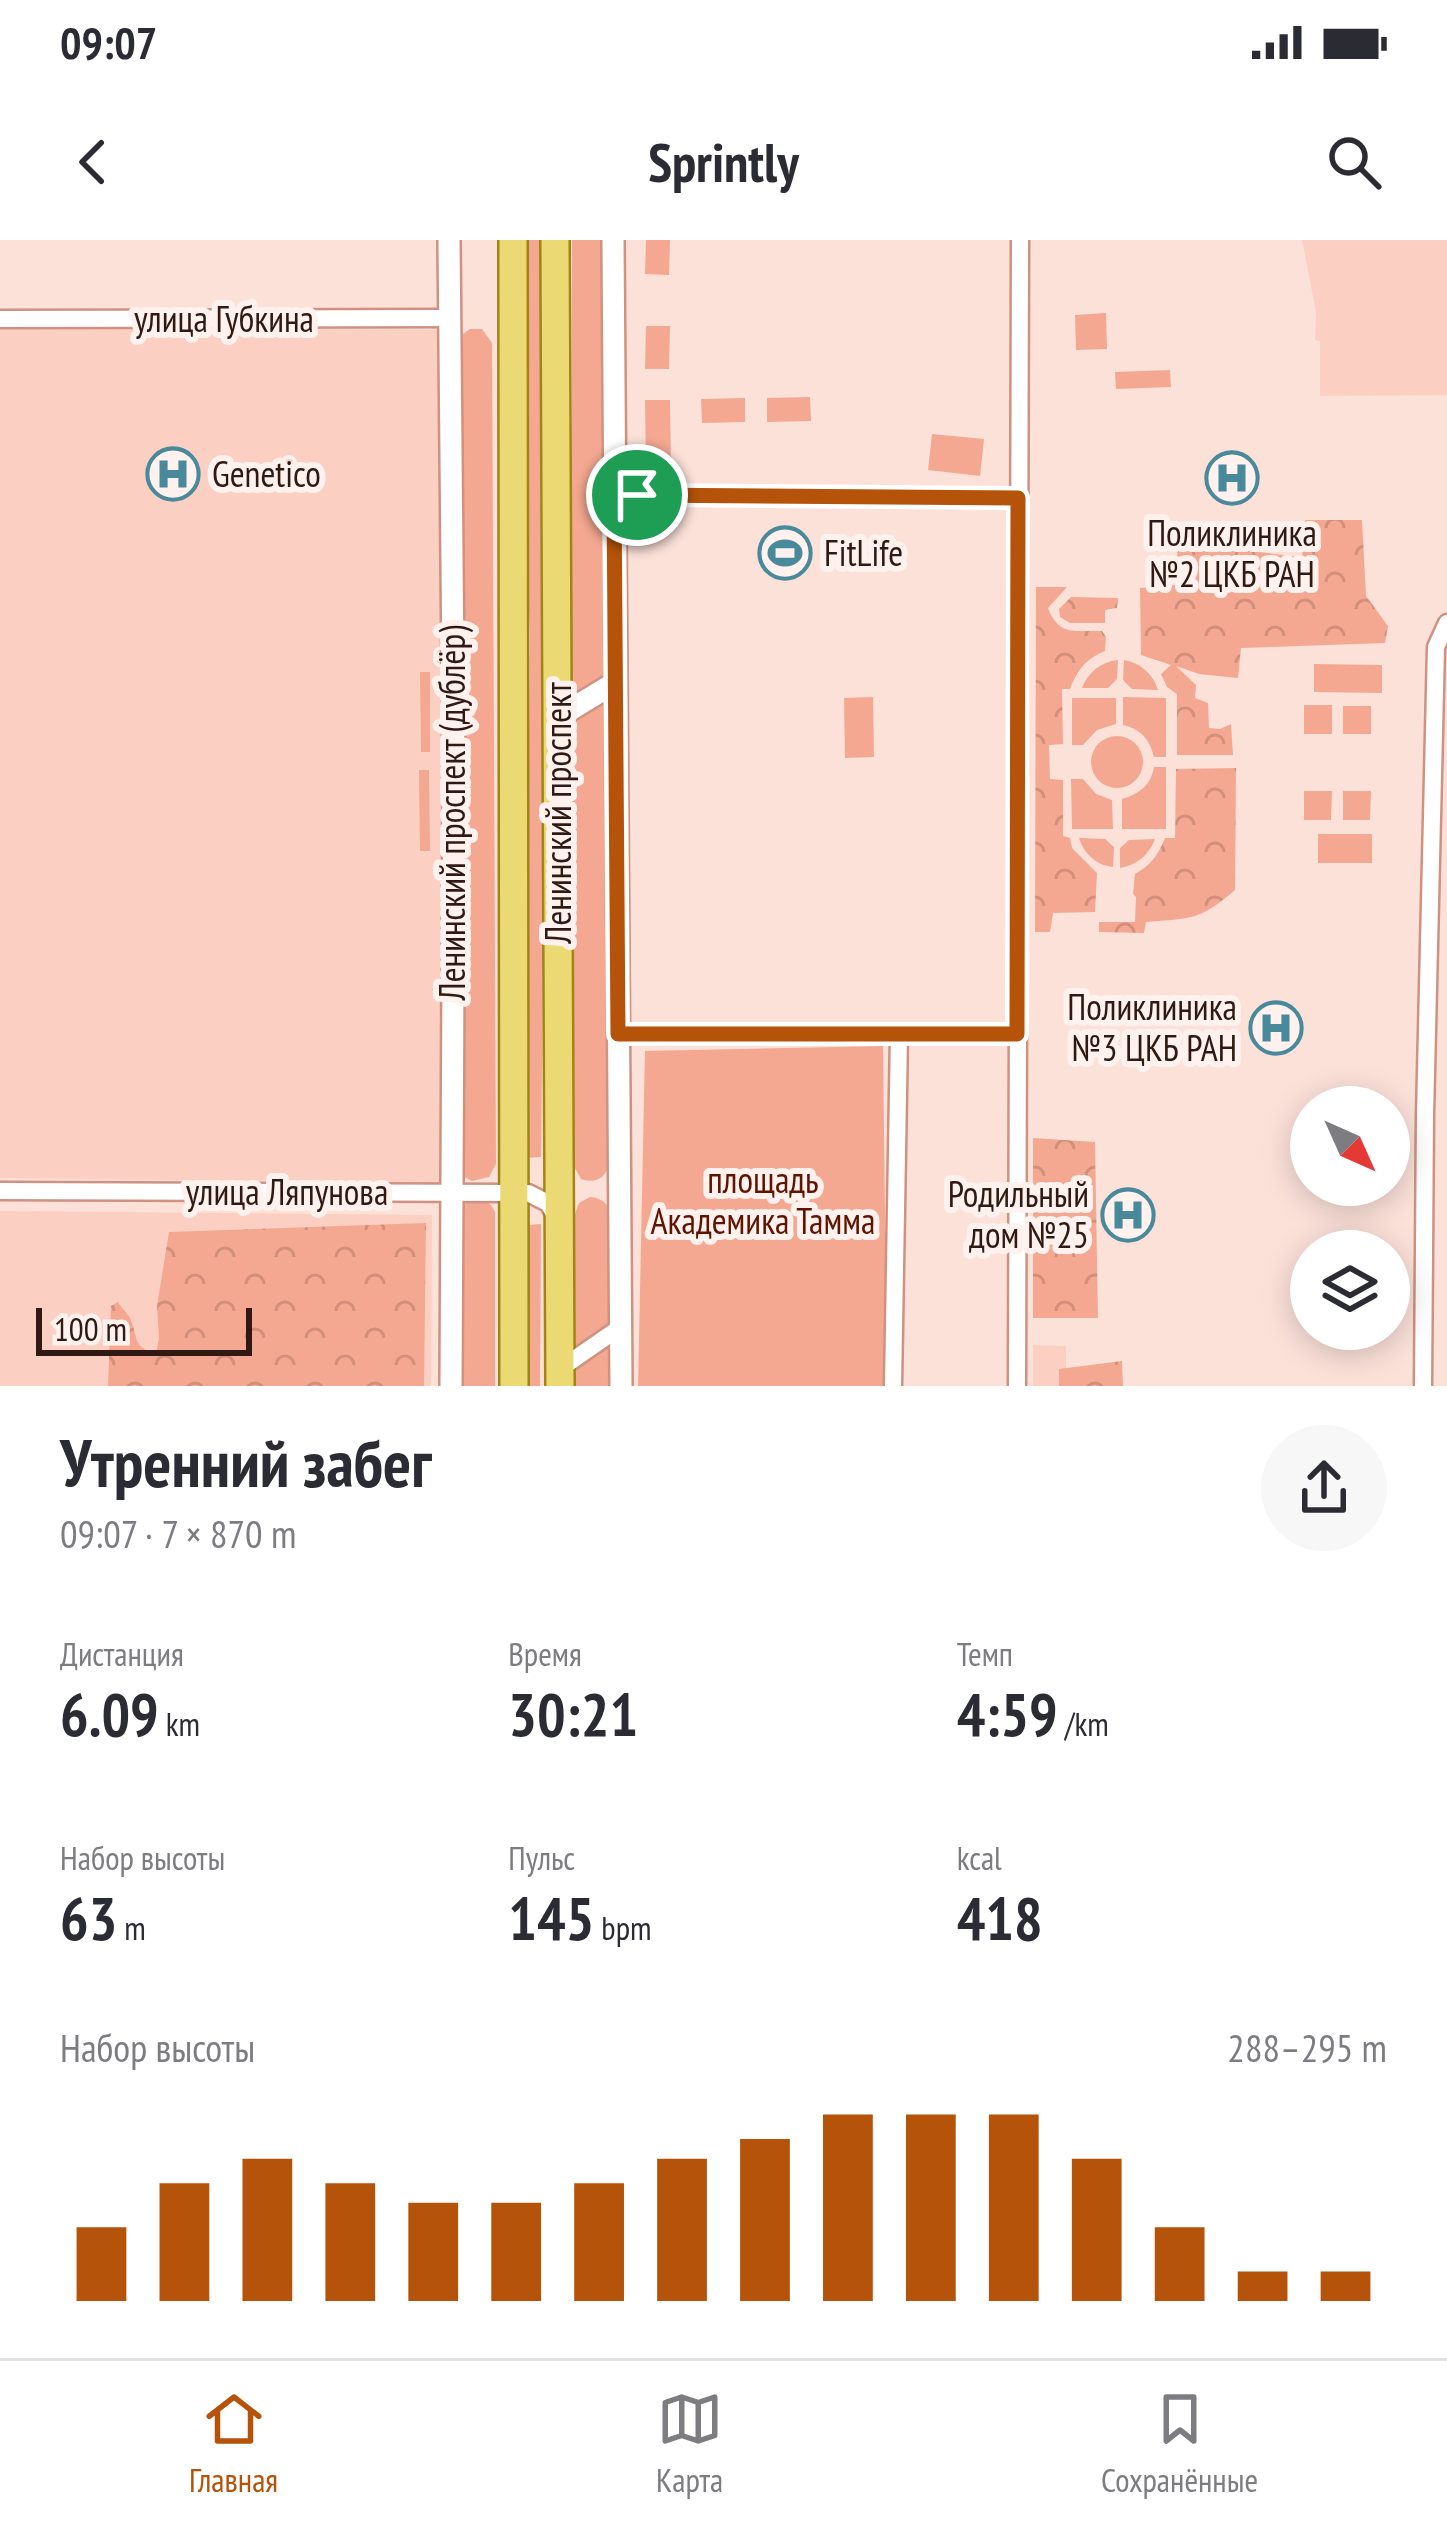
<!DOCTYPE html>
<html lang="ru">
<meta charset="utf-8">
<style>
:root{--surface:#fff;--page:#f7f7f7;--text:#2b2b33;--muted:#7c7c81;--line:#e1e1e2;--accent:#b45309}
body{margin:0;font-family:"PT Sans Narrow",sans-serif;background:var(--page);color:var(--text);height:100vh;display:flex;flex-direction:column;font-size:45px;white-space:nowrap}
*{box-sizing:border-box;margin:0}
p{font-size:39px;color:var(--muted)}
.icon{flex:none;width:66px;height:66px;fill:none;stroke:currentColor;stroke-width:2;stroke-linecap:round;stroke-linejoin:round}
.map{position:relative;height:1146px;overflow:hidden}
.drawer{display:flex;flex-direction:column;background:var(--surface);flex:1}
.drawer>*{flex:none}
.needle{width:78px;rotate:135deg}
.fabs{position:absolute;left:1290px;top:846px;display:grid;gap:24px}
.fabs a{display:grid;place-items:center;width:120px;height:120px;border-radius:50%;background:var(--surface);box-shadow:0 6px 30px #0003;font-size:60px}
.scale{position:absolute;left:36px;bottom:30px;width:216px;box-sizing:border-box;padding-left:12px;border:6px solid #301912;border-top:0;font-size:33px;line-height:42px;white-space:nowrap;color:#301912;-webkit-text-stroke:9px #fff1ed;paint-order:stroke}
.pin{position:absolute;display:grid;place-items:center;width:102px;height:102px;color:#fff;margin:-51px;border:6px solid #fff;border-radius:50%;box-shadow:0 3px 12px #0007}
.round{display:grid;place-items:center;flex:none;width:126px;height:126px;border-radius:63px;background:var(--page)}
.overview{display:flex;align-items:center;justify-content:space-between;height:204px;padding:0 60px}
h1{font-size:66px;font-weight:700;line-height:90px}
.stats{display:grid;grid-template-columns:repeat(3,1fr);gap:18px;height:204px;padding:12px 60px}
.stats div{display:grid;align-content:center}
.stats b{font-size:60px;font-weight:700}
.stats small{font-size:33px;font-weight:400}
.stats p{font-size:33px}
.chart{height:336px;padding:24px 60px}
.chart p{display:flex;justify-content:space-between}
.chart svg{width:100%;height:216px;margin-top:12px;stroke:var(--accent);stroke-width:6}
.status{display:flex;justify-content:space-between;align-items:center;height:84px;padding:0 60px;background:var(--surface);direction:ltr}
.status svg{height:33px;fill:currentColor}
header{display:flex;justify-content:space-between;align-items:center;height:156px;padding:0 60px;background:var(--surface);font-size:54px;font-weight:700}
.tabs{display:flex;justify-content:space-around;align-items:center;height:168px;border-top:3px solid var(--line);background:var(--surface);font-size:33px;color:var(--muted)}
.tabs a{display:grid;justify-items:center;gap:6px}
.tabs .selected{color:var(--accent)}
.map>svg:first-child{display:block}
</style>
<div class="status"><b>09:07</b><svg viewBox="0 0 49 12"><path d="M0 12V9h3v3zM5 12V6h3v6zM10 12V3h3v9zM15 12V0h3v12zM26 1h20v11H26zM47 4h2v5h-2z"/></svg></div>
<header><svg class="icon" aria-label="back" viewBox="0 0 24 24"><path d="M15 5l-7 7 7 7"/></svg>Sprintly<svg class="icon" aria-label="search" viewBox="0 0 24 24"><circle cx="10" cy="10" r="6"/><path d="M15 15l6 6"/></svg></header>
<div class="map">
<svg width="1447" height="1146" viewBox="0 0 1447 1146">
<defs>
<pattern id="forest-crowns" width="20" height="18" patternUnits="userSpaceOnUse" patternTransform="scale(3)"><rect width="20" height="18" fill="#f4a891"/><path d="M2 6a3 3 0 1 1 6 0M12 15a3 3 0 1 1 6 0" fill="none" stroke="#d2907c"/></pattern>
</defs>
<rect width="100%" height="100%" fill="#fce1d9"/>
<path fill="#fbcfc2" d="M1302 0H1447V155L1320 156V101L1315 100 1316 72Z
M0 88 441 90 442 943 0 938Z
M0 971 432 975 431 1146H0Z
M1033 1105 1066 1106V1146H1033Z"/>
<path fill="#f4a891" d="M525 0H541L540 242 546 396 541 917 525 918 530 395 524 240Z
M572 0H607L609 924C606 938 595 944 581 939L572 923Z
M646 0H670L669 35 645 34Z
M1106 73 1107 109 1076 110 1075 75Z
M646 86H670L669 129H645Z
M470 89H482L492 103 496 924 489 937 472 941 461 935 457 98Z
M1170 130 1171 147 1116 149 1115 132Z
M810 157 811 181 767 182V158Z
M745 158V182L702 183 701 159Z
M645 160H670L671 228H646Z
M932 194 984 199 980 236 928 230Z
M1118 420 1117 439 1108 448H1082C1088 432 1101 422 1118 420Z
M1124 420C1141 423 1153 434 1158 450L1132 449 1123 440Z
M1314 424 1382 425V453L1314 452Z
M420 432H430V512H421Z
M873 457 874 517 845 518 844 458Z
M1123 457 1166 458V517H1154C1150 500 1141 489 1123 485Z
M1072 458H1116V484L1097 490 1083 505H1072Z
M1304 465H1332V494H1304Z
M1343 466H1371V494H1343Z
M1091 522a26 26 0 1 1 52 0a26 26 0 1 1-52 0Z
M1154 527H1166V589H1122V559C1139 554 1151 545 1154 527Z
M419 530H429L430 611H420Z
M1071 539H1083L1096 554 1112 560 1113 589H1072Z
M1304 551H1332L1331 580H1304Z
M1343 551H1371L1370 580H1343Z
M1318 594H1372V623H1318Z
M1079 598 1105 599 1114 607 1113 627C1096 625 1084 614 1079 598Z
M1155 599C1149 615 1137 625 1120 628V608L1129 600Z
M883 806 887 1146H638L645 811Z
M590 957C602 958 609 964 610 975V1146H574L575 974 579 963Z
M471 959C482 960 492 961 495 973V1146H458L460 968Z
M541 984 540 1146H527V985Z"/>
<path fill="url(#forest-crowns)" d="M1305 280H1362L1366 356 1388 386 1385 403 1241 408 1238 438 1199 434 1176 426 1196 445 1195 458 1208 463 1209 488 1220 489 1231 484 1233 515H1177V454L1167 447 1161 434 1171 425 1141 415 1140 348 1176 345 1178 303 1302 317Z
M1036 347H1067L1048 368C1059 397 1075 390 1102 391L1106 397 1105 411C1086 419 1078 429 1070 449H1062L1063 504 1049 505 1050 539 1063 540V596L1070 598 1072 608 1097 633 1095 672 1053 673 1050 692H1035Z
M1071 357 1118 358 1117 368 1105 370V383H1070L1060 377 1059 369Z
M1236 528 1235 650C1199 681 1192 678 1146 682L1144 693 1099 692V682H1135L1136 657 1133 654 1135 634C1151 625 1158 615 1165 598H1175L1176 529Z
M1033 898 1095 902 1098 1078H1033Z
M426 983 424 1146H108L111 1066 118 1062C120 1066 128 1074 130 1078 139 1098 131 1106 156 1114L159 1098 157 1066 169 992Z
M1122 1121 1123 1146H1059V1129Z"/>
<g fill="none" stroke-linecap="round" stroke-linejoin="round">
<g stroke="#cf9280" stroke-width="21">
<path id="minor" d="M0 79 448 78
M613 257 637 255 1018 258
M618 794H1017
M0 951 528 953 548 963 557 979
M560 1129 622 1086
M893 1146 899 794
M1017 1146 1020 0
M1423 1146 1425 875 1436 407 1447 383"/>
</g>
<g stroke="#cf9280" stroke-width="26">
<path id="tertiary" d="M449 0 454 534 451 1146
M613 0 621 1146
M557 478 616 442"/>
</g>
<g stroke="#a08516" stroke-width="32">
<path id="primary" d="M513 0 514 1146
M555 0 560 1146"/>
</g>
<use href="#minor" stroke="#fff" stroke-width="16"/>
<use href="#tertiary" stroke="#fff" stroke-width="21"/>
<use href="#primary" stroke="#ebd974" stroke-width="27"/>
</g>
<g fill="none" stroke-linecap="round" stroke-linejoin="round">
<g stroke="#fff" stroke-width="24">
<path id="route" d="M637 255 1018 258 1017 794H618L614 257Z"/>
</g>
<use href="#route" stroke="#b45309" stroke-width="15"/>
</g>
<defs>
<g id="hospital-ring" transform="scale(2.7)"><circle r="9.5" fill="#fff1ed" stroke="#48899b" stroke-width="1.5"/><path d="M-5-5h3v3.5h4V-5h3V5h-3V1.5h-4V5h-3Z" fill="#48899b"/></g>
<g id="stadium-ring" transform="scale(2.7)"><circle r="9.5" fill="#fff1ed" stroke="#48899b" stroke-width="1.5"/><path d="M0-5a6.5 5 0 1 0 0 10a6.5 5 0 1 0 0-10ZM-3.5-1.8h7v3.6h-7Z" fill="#48899b"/></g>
</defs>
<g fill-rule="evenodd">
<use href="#hospital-ring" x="173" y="234"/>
<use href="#hospital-ring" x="1232" y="238"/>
<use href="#stadium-ring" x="785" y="313"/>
<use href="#hospital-ring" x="1276" y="788"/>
<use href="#hospital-ring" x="1128" y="975"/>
</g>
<g text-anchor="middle" stroke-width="12" stroke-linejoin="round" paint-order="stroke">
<g font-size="36" fill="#301912" stroke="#fff1ed">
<text x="224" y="92">улица Губкина</text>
<text transform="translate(452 573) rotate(-90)" y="13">Ленинский проспект (дублёр)</text>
<text transform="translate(558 573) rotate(-90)" y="13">Ленинский проспект</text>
<text x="287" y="965">улица Ляпунова</text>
</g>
<g font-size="36" fill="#301912" stroke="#fff1ed" text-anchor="start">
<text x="212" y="247">Genetico</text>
<text x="1232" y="306" text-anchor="middle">Поликлиника<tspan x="1232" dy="41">№2 ЦКБ РАН</tspan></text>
<text x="824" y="326">FitLife</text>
<text x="1237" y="780" text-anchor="end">Поликлиника<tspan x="1237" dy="41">№3 ЦКБ РАН</tspan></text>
<text x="1089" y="967" text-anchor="end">Родильный<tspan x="1089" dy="41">дом №25</tspan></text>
</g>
<g font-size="36" fill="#5e1400" stroke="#fff1ed">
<text x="763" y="953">площадь<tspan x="763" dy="41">Академика Тамма</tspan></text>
</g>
</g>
</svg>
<div class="fabs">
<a><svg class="needle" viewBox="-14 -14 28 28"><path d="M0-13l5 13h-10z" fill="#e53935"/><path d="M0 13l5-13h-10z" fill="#7c7c81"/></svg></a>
<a><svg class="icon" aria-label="layers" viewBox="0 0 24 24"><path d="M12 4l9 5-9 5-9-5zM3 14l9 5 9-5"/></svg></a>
</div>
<div class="scale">100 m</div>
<div class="pin" style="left:637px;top:255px;background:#1e9e55"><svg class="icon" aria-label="arrive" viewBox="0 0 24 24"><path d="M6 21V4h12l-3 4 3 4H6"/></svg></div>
</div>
<section class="drawer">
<div class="overview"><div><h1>Утренний забег</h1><p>09:07 · 7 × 870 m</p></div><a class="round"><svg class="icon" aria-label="share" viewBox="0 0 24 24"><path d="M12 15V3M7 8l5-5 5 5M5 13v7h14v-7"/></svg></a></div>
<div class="stats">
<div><p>Дистанция</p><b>6.09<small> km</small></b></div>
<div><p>Время</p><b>30:21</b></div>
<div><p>Темп</p><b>4:59<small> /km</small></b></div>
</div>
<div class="stats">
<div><p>Набор высоты</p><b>63<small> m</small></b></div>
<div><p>Пульс</p><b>145<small> bpm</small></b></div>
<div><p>kcal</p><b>418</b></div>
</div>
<div class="chart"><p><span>Набор высоты</span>288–295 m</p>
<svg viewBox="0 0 160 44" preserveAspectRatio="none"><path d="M5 44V29M15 44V20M25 44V15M35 44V20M45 44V24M55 44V24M65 44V20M75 44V15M85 44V11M95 44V6M105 44V6M115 44V6M125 44V15M135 44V29M145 44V38M155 44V38"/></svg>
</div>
</section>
<nav class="tabs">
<a class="selected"><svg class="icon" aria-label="home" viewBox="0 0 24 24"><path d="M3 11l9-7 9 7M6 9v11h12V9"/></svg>Главная</a>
<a><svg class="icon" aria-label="map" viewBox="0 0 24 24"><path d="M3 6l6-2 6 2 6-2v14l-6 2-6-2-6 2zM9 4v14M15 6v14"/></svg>Карта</a>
<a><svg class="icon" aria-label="saved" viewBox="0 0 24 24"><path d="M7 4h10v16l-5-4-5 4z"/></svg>Сохранённые</a>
</nav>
